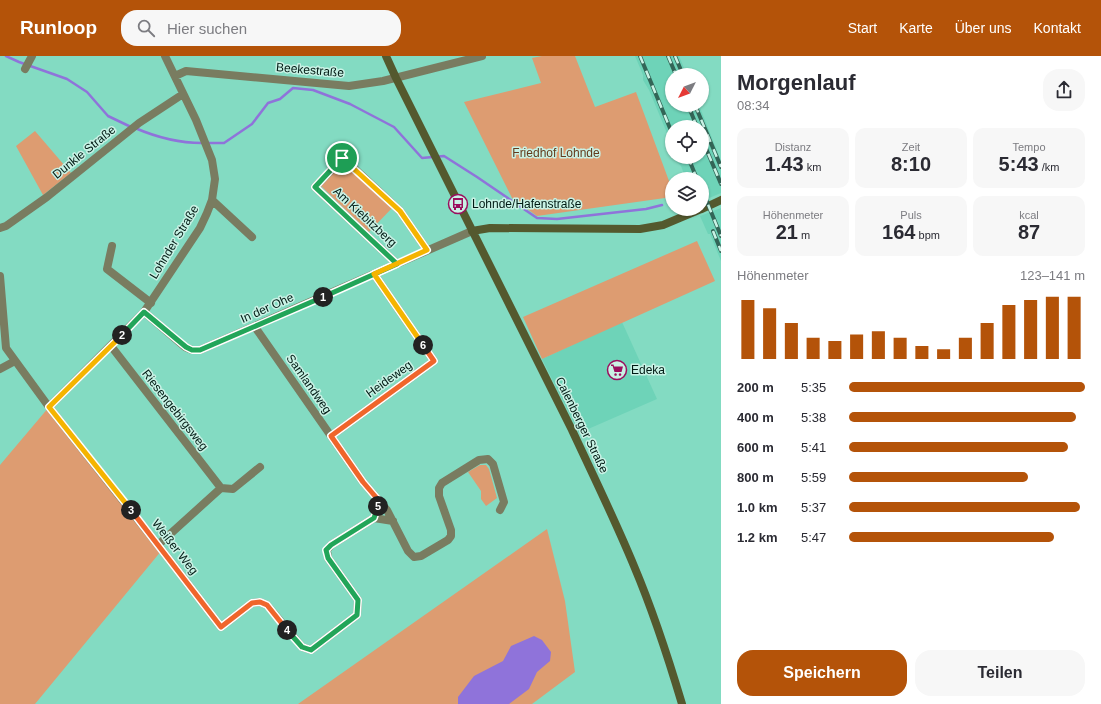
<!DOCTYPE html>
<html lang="de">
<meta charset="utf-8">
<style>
:root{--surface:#fff;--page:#f7f7f7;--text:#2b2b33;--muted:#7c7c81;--accent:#b45309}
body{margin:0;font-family:Arial,sans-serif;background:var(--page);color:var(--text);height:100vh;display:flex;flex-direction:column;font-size:15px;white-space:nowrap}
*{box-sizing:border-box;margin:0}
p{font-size:13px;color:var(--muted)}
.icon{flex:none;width:22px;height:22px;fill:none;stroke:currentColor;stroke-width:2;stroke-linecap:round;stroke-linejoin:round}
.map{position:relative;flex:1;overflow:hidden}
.side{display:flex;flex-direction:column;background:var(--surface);width:380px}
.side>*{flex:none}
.needle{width:26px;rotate:228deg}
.tools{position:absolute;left:665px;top:12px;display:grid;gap:8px}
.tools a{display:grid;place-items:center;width:44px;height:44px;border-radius:50%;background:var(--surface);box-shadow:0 1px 3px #0004;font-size:20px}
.pin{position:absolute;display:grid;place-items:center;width:34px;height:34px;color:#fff;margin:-17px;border:2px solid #fff;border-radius:50%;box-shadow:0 1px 4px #0007}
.km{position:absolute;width:20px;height:20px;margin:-10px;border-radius:50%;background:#222;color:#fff;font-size:11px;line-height:20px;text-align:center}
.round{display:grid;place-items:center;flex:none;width:42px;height:42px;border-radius:16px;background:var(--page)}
.head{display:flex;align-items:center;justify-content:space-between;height:68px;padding:0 16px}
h1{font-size:22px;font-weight:700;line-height:30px}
.figures{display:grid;grid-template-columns:repeat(3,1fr);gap:6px;height:68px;padding:4px 16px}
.figures div{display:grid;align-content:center;border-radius:10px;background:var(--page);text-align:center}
.figures b{font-size:20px;font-weight:700}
.figures small{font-size:11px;font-weight:400}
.figures p{font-size:11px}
.chart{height:112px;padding:8px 16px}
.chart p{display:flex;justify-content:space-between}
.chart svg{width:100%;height:72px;margin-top:4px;stroke:var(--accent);stroke-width:6}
.cta{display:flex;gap:8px;margin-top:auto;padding:8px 16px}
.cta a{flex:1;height:46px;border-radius:16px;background:var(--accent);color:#fff;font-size:16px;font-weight:700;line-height:46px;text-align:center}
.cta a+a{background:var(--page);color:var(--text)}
ul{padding:0 16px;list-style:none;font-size:13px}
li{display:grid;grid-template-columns:64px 48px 1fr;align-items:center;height:30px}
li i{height:10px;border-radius:5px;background:var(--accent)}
header{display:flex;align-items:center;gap:24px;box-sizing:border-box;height:56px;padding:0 20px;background:var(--accent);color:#fff}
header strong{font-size:19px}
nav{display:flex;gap:22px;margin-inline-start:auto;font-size:14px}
.search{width:280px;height:36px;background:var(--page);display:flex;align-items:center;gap:10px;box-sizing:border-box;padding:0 14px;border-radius:16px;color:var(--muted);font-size:15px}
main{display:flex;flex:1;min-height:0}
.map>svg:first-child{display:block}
</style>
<header>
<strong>Runloop</strong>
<div class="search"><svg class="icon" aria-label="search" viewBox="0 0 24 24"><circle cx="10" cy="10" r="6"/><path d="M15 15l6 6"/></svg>Hier suchen</div>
<nav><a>Start</a><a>Karte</a><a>Über uns</a><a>Kontakt</a></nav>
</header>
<main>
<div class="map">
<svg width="721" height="648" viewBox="0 0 721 648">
<rect width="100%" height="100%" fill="#83dbc2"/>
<path fill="#6ed3b8" d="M635 0H679L687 19H672V49H699L721 105V137L702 145V123H686L681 110 677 106 675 101H702V71H672V89L649 34 643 24V19Z
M721 152V205L710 178H708L700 160Z
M622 266 657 343 579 377 542 303Z"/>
<path fill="#dd9c71" d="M542 0H575L595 51 636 36 672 133V141L537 160 512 142 464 46 541 27 532 2Z
M35 75 71 117 43 139 16 90Z
M346 108 393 151 369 176 321 130 339 111Z
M697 185 715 225 542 303 523 261Z
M49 351 162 494 35 648H0V409Z
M480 409H486L489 413 497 442 486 450 481 443V435L468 416Z
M547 473 565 545 575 616 532 648H298Z"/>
<path fill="#8f73da" d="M534 580 542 584 551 596 550 605 537 616 529 633 509 648H458V641L474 620 503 605 511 590Z"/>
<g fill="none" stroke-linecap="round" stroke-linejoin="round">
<path stroke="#8f73da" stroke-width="2.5" d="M6 0 19 6 67 23 87 36 108 60 131 71
M135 72C156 81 180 87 202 87
M207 87H224L252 68 268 47 280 43 293 32 313 34 350 48 394 71 422 102 444 100 477 121 537 162 557 163 646 153 662 149"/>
<path stroke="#797c60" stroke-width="8" d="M25 13 32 0
M175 20 186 15 349 30 383 25 482 0
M212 144 252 181
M0 172 6 170 47 141 139 67 183 38
M112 190 107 213 151 247
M397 208 315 131 343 102 400 155 427 194
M0 220 6 292 49 351 158 489 221 571 252 547 260 546 267 549 302 591 311 594 357 559 358 544 328 502 327 494 331 489 374 462 380 446
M144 256 185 291 192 294H200L472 175
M255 271 363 426 387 454 408 495 414 501 421 500 448 484 451 480V474L439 440V432L442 427 479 404 488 403 493 408 504 446 500 454
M111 290 221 432 158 489
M0 313 15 305
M49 351 144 256 200 172 207 157 212 144 215 123 212 104 196 64 165 0
M331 380 434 305 374 218
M221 432 233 433 260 411
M374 462 393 465"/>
<path stroke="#54592e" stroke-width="8" d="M386 0 396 22 572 374C593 419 615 464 634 510 653 555 668 601 682 648
M702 153 721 144
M472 175 490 172 640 173 663 169 701 153"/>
<g stroke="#336557" stroke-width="4">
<path id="rail" d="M640 0 672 77
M668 0 676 19
M675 0 683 19
M688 49 697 71
M695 49 721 111
M702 83 721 128
M688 101 697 123
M702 134 721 180
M713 175 721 195"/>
</g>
<use href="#rail" stroke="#c9f2e5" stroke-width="2.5" stroke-dasharray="8" stroke-linecap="butt"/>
</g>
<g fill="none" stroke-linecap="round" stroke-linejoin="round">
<g stroke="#fff" stroke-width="8">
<path id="split-1" d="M323 241 397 208 315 131 342 102"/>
</g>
<g stroke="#fff" stroke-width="8">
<path id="split-2" d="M122 279 144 256 186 291 192 294H200L323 241"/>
</g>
<g stroke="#fff" stroke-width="8">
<path id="split-3" d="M122 279 49 351 131 454"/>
</g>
<g stroke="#fff" stroke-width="8">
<path id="split-4" d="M131 454 221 571 252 547 260 546 267 549 287 574"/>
</g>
<g stroke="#fff" stroke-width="8">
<path id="split-5" d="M287 574 302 591 311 594 357 559 358 544 328 502 326 494 331 489 374 462 378 450"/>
</g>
<g stroke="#fff" stroke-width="8">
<path id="split-6" d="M378 450 380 446 363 426 331 380 434 305 423 289"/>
</g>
<g stroke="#fff" stroke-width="8">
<path id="split-7" d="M342 102 400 155 427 194 374 218 423 289"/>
</g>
<use href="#split-1" stroke="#22a559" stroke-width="5"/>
<use href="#split-2" stroke="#22a559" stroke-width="5"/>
<use href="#split-3" stroke="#f5b400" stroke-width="5"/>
<use href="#split-4" stroke="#f0652b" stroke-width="5"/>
<use href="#split-5" stroke="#22a559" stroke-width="5"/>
<use href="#split-6" stroke="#f0652b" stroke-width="5"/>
<use href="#split-7" stroke="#f5b400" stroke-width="5"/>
</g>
<defs>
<g id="bus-ring" transform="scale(1)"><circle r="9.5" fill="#c9f2e5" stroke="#9b0e5e" stroke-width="1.5"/><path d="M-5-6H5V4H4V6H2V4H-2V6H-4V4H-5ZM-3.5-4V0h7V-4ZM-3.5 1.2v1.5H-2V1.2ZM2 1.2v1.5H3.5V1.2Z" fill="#9b0e5e"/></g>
<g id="supermarket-ring" transform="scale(1)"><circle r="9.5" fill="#c9f2e5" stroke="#9b0e5e" stroke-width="1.5"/><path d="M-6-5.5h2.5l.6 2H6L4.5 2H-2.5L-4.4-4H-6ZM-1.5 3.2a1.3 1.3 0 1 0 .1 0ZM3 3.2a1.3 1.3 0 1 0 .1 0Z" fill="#9b0e5e"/></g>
</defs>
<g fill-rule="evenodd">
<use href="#bus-ring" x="458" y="148"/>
<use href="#supermarket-ring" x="617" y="314"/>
</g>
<g text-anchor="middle" stroke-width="3" stroke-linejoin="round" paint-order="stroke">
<g font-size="12" fill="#001a14" stroke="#c9f2e5">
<text transform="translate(310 14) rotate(5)" y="4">Beekestraße</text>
<text transform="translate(84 96) rotate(-39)" y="4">Dunkle Straße</text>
<text transform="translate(365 161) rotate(43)" y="4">Am Kiebitzberg</text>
<text transform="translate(174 186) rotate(-59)" y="4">Lohnder Straße</text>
<text transform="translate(267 252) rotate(-24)" y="4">In der Ohe</text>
<text transform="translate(389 323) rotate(-36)" y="4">Heideweg</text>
<text transform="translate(309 328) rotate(55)" y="4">Samlandweg</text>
<text transform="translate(175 354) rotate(52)" y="4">Riesengebirgsweg</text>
<text transform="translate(582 369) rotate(64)" y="4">Calenberger Straße</text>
<text transform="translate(175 491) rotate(52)" y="4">Weißer Weg</text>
</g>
<g font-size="12" fill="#633a1c" stroke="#c9f2e5">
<text x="556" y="101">Friedhof Lohnde</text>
</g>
<g font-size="12" fill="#001a14" stroke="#c9f2e5" text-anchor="start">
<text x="472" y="152">Lohnde/Hafenstraße</text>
<text x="631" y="318">Edeka</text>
</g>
</g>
</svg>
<div class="tools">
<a><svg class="needle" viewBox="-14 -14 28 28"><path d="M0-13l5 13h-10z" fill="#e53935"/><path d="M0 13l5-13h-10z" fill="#7c7c81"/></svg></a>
<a><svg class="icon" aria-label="locate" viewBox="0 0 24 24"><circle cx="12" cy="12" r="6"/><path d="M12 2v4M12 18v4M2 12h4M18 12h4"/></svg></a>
<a><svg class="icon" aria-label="layers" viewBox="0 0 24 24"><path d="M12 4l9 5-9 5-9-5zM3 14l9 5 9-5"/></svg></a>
</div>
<div class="pin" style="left:342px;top:102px;background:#1e9e55"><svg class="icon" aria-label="arrive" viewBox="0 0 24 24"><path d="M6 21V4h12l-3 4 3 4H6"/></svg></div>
<b class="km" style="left:323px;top:241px">1</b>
<b class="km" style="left:122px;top:279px">2</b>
<b class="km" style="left:131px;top:454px">3</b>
<b class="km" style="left:287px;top:574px">4</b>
<b class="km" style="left:378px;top:450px">5</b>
<b class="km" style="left:423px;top:289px">6</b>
</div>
<section class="side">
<div class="head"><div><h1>Morgenlauf</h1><p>08:34</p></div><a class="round"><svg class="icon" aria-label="share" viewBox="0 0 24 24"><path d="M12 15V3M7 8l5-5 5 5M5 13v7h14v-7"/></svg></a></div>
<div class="figures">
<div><p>Distanz</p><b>1.43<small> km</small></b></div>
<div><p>Zeit</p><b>8:10</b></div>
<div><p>Tempo</p><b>5:43<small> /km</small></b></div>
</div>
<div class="figures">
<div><p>Höhenmeter</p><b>21<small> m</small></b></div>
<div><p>Puls</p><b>164<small> bpm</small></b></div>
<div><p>kcal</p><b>87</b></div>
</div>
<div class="chart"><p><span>Höhenmeter</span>123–141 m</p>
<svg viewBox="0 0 160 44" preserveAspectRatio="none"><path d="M5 44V8M15 44V13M25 44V22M35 44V31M45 44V33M55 44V29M65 44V27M75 44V31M85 44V36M95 44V38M105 44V31M115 44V22M125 44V11M135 44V8M145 44V6M155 44V6"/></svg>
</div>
<ul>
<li><b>200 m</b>5:35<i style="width:100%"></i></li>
<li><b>400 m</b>5:38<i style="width:96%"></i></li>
<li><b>600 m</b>5:41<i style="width:93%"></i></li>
<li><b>800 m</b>5:59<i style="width:76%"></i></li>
<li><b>1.0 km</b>5:37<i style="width:98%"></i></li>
<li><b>1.2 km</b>5:47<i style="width:87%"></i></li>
</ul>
<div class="cta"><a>Speichern</a><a>Teilen</a></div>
</section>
</main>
